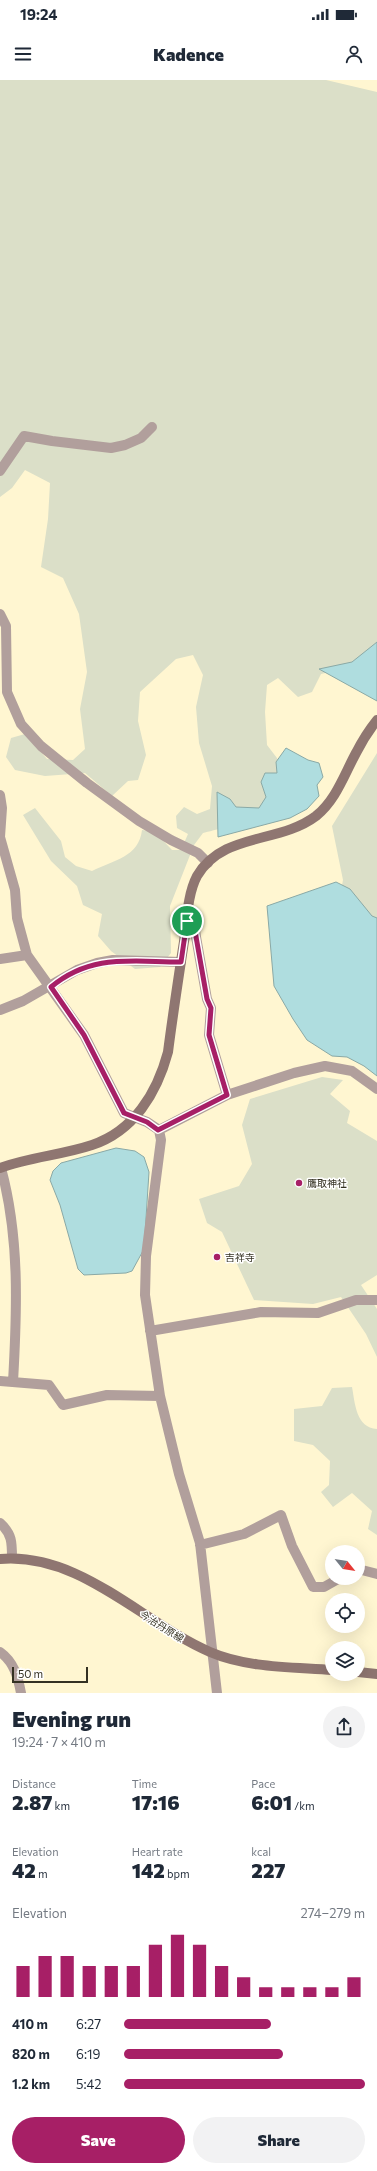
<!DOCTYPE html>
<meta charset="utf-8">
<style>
:root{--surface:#fff;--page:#f2f2f3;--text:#1f2937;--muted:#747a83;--accent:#a71f66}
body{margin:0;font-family:Commissioner,"Noto Sans JP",sans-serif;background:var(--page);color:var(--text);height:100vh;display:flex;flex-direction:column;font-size:15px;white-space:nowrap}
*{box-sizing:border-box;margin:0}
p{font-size:13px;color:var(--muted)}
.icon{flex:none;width:22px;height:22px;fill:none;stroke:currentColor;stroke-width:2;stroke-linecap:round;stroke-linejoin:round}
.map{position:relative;height:1613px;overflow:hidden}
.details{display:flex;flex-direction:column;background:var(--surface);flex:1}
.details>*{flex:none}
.needle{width:26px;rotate:120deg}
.controls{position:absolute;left:325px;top:1465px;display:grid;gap:8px}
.controls a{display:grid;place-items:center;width:40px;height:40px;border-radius:50%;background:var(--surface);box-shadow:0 4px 16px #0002;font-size:20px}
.scale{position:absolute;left:12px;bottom:10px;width:76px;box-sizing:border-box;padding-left:4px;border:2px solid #343122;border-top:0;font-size:11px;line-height:14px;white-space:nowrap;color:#343122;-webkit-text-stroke:3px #fff;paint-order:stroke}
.pin{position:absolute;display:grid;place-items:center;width:34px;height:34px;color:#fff;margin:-17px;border:2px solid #fff;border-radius:50%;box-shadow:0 1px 4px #0007}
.round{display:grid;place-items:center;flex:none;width:42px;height:42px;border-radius:21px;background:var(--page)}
.summary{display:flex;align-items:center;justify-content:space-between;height:68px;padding:0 12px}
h1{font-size:22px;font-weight:800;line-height:30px}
.stats{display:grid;grid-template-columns:repeat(3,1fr);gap:6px;height:68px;padding:4px 12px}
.stats div{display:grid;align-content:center}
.stats b{font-size:20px;font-weight:800}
.stats small{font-size:11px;font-weight:400}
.stats p{font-size:11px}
.chart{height:112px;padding:8px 12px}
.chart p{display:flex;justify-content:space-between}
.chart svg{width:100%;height:72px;margin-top:4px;stroke:var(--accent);stroke-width:6}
.button{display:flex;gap:8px;margin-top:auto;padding:8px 12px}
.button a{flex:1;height:46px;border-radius:24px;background:var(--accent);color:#fff;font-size:16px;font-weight:800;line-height:46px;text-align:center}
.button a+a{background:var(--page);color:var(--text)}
ul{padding:0 12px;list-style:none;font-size:13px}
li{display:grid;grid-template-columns:64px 48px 1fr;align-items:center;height:30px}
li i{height:10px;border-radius:5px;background:var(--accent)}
.status{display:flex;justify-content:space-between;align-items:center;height:28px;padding:0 20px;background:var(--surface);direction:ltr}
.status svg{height:11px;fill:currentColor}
header{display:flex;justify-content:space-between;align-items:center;height:52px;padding:0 12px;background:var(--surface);font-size:18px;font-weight:800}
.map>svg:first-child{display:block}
</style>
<div class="status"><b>19:24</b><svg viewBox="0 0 49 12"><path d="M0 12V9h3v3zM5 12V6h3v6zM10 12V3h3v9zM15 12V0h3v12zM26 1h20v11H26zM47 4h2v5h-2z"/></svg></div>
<header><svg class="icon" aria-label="menu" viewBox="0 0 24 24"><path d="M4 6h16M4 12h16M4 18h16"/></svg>Kadence<svg class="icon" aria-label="person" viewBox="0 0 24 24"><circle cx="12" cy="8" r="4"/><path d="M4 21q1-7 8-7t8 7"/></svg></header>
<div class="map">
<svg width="377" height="1613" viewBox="0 0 377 1613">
<rect width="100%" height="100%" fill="#fff6d1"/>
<path fill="#dbdfc8" d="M0 0H326L377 12V570L352 587 321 594 312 612 298 617 278 598 267 605 265 632 267 665 280 682C276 698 274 720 262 732 254 740 215 750 203 753L194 765 170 826 171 873 160 887 135 889 111 871 98 856 102 834 83 825 77 806 51 781 23 735 35 728 61 761 65 777 76 786 92 791C114 780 139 777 142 750L155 752 172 770H181L188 754 177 748 176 736 184 727 197 734 210 729 212 706 199 663 196 627 203 595 193 575 176 579 140 612 138 641 146 675 138 700 128 701 112 716 85 693 45 696 15 690 6 677 11 658 25 654 47 679 73 680 85 669 80 629 87 592 79 534 63 498 41 487 48 439 50 403 25 390 12 408 0 417Z
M377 673V855L339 822 343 800 332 746Z
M322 997 343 1000 330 1014 350 1031 347 1043 377 1061V1195L361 1205 377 1229V1277L366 1254 341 1217 313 1224 254 1220 222 1152 207 1143 199 1119 239 1106 252 1084 242 1045 250 1019Z
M352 1307C355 1323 356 1348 377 1349V1455L368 1449 372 1431 352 1413 333 1427 321 1412 329 1405 330 1381 313 1365 294 1361V1329L322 1326 332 1308Z"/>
<path fill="#afdddf" stroke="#8aa9a6" d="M377 562V621L319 589 352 582Z
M286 668 308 680 319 683 323 697 317 705 319 716 307 729 290 738 218 757 217 712 230 719 236 727 259 728 266 717 261 702 265 693H277L276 682Z
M336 802 350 809 372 836 377 838V996L364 986 347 977 332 976 307 960 293 939 274 906 267 826Z
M116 1068 135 1071 144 1077 149 1092 144 1169 132 1191 126 1193 84 1195 78 1189 60 1125 50 1100 53 1091 61 1083Z"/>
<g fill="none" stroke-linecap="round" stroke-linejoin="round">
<path stroke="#b19f9c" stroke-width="10" d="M0 391 24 356 52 361 111 368 125 365 141 358 152 347
M0 534 6 546 7 612 21 644 41 666 87 703 139 741 171 760 198 773 208 783
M0 715 2 728 0 757 15 810 17 838 27 875 84 955 124 1033 147 1042 159 1050 161 1060 146 1176 145 1215 160 1316 179 1394 200 1463 217 1613
M187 841 195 851 207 919 211 928 209 955 227 1015
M0 879 27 875
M0 930 23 921 77 890 97 883 113 880 181 882
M159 1050 227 1015 294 993 325 986 352 991 377 1009
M1 1088C20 1158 17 1231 13 1302
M150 1251 261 1232 318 1233 356 1220H377
M0 1301 49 1305 63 1325 107 1315 160 1316
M0 1443C12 1454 12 1462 12 1478
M200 1465 244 1454 281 1435 292 1466 313 1507H324L340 1498
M358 1489 377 1494
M0 1572C14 1582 18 1597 21 1613"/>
<path stroke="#8f7671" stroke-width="10" d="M0 1088C30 1077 62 1075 92 1065 134 1051 157 1013 168 972 173 933 179 894 185 855 187 837 188 813 197 796 223 752 279 764 316 736 336 720 344 695 356 673 362 661 369 650 377 640
M0 1479C80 1472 141 1542 210 1572 247 1588 292 1587 332 1590
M358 1592 377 1594"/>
</g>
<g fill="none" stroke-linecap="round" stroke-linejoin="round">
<g stroke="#fff" stroke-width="8">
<path id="route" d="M187 841 195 851 207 919 211 928 209 955 227 1015 158 1050 147 1042 124 1033 84 955 51 907C92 873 132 882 181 882Z"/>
</g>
<use href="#route" stroke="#a71f66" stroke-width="5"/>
</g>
<g fill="#a71f66" stroke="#fff" stroke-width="1.5">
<circle cx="299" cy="1103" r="4"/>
<circle cx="217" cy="1177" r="4"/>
</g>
<g text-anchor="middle" stroke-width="3" stroke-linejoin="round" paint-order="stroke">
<g font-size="10" fill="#343122" stroke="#fff" text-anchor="start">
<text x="307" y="1107">鷹取神社</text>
<text x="225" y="1181">吉祥寺</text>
</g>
<g font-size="10" fill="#343122" stroke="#fff">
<text transform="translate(162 1546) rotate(32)" y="4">今治丹原線</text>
</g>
</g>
</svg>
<div class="controls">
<a><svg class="needle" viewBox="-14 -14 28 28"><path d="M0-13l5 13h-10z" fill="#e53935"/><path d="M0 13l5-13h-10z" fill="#747a83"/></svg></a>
<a><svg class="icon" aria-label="locate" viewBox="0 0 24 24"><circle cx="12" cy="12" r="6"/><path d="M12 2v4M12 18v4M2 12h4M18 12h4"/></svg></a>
<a><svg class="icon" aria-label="layers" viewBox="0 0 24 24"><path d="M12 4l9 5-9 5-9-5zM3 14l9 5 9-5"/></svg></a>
</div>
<div class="scale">50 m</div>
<div class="pin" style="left:187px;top:841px;background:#1e9e55"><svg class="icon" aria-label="arrive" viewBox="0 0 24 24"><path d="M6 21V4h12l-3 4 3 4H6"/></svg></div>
</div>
<section class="details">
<div class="summary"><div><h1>Evening run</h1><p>19:24 · 7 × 410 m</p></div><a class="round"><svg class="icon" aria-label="share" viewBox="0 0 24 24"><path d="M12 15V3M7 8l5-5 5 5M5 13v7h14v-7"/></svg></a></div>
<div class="stats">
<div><p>Distance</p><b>2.87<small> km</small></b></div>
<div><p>Time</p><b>17:16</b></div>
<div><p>Pace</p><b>6:01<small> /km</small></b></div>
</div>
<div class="stats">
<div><p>Elevation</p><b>42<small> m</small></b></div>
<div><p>Heart rate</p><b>142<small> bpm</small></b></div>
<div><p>kcal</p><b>227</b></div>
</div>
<div class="chart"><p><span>Elevation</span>274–279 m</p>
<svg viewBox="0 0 160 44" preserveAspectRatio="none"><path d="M5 44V25M15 44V19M25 44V19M35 44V25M45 44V25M55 44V25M65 44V12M75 44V6M85 44V12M95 44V25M105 44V32M115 44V38M125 44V38M135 44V38M145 44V38M155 44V32"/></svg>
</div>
<ul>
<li><b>410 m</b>6:27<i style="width:61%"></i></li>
<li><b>820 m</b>6:19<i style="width:66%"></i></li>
<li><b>1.2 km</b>5:42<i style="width:100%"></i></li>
</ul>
<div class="button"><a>Save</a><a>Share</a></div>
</section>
